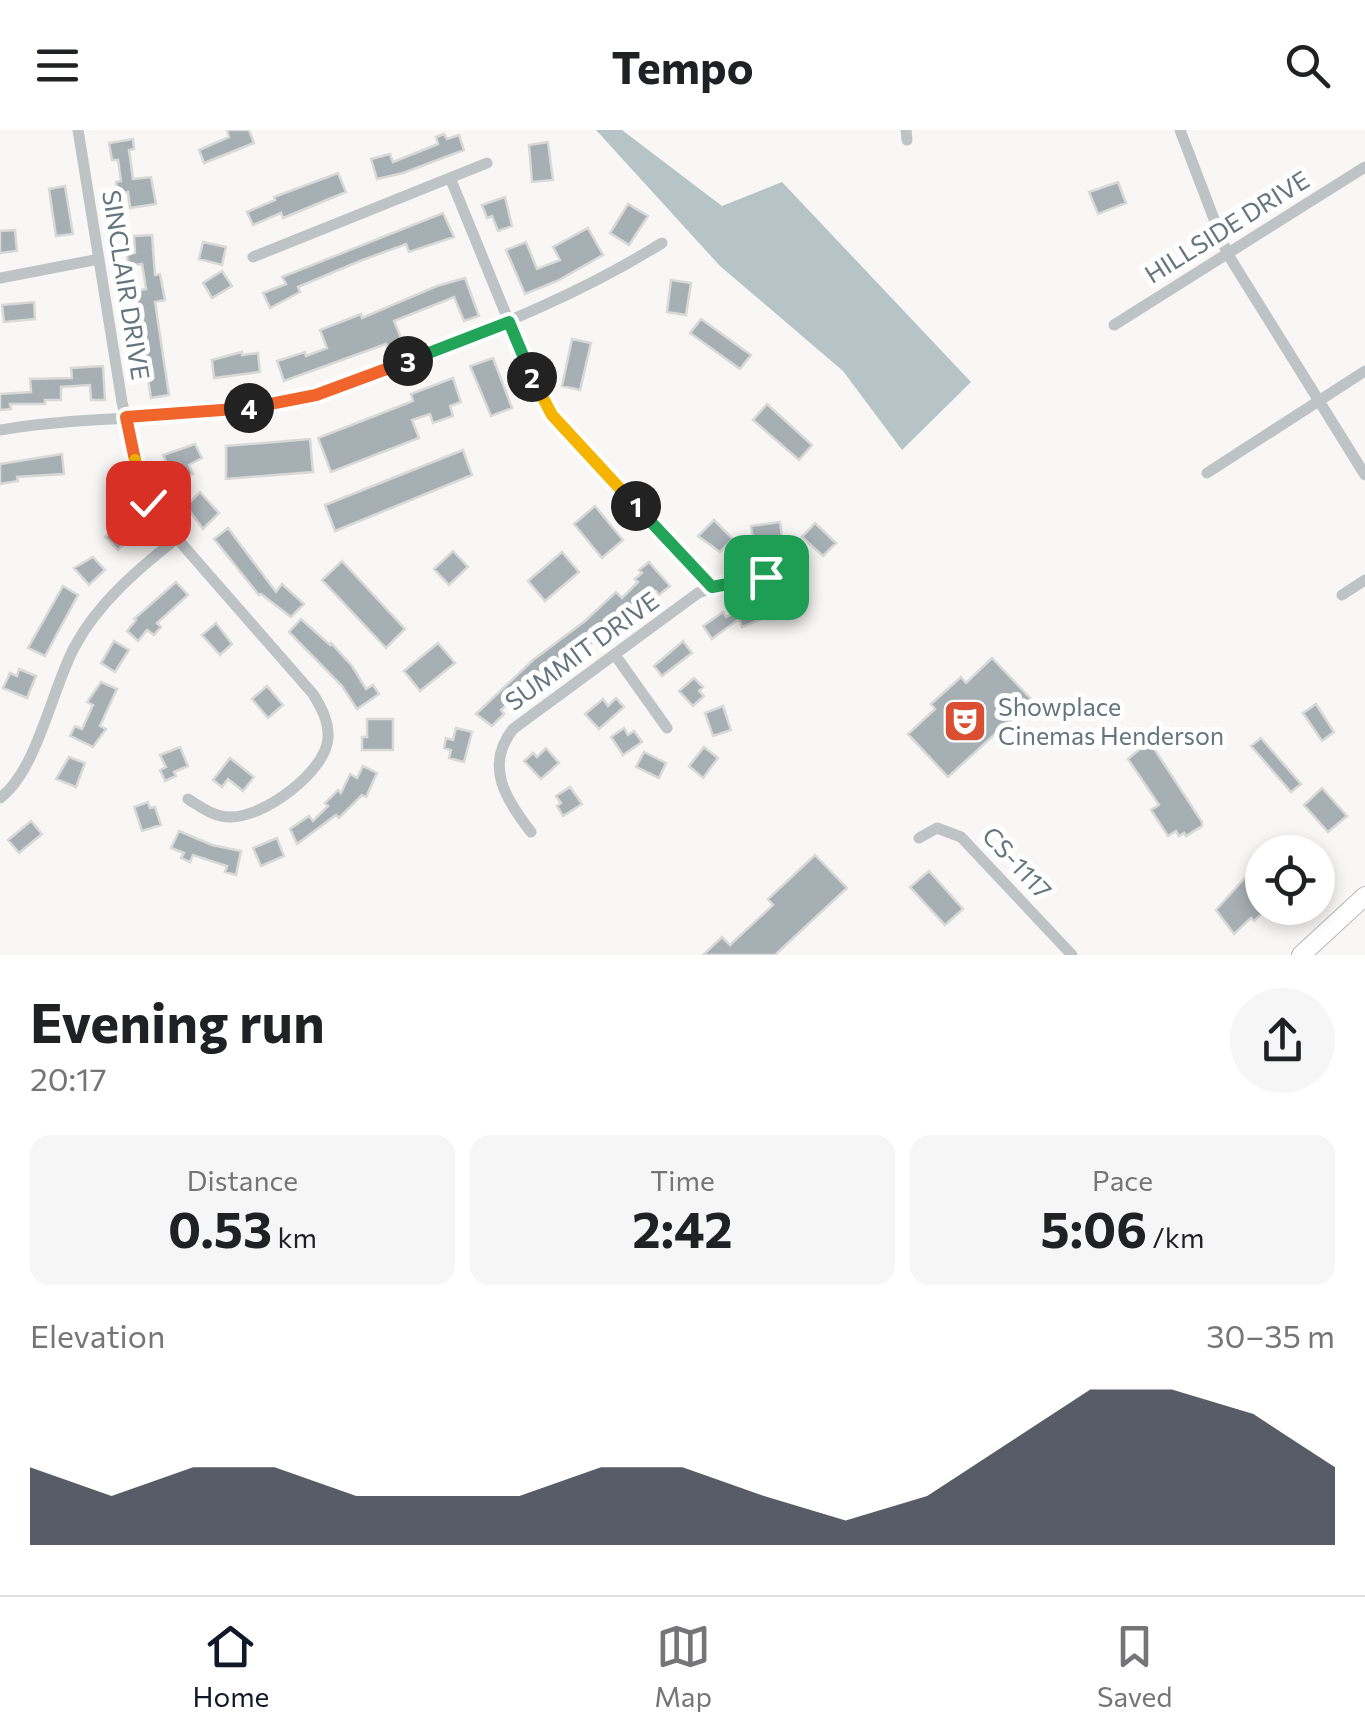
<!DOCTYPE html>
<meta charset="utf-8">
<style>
:root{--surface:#fff;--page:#f6f6f6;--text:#202124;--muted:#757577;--line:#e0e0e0;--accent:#111827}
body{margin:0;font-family:Commissioner,sans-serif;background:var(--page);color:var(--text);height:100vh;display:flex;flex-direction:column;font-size:38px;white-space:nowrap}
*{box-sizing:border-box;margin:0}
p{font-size:32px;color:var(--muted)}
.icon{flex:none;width:55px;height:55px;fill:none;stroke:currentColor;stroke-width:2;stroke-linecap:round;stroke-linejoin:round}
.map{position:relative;height:825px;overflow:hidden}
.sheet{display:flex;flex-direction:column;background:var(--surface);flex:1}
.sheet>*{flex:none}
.controls{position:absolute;left:1245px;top:705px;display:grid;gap:20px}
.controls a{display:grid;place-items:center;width:90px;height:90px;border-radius:50%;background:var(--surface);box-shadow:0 5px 15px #0003;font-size:50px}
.pin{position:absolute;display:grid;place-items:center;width:85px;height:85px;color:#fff;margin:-42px;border-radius:20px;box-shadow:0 5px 15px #0006}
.km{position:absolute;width:50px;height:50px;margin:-25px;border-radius:50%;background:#222;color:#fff;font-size:28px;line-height:50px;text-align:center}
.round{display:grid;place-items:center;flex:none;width:105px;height:105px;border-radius:52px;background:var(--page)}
.head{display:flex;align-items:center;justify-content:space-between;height:170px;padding:0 30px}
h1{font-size:55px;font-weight:700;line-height:75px}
.metrics{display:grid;grid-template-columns:repeat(3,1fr);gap:15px;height:170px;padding:10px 30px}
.metrics div{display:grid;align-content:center;border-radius:20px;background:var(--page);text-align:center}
.metrics b{font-size:50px;font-weight:700}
.metrics small{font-size:28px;font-weight:400}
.metrics p{font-size:28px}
.chart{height:280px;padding:20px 30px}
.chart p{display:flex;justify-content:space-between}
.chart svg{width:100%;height:180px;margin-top:10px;fill:var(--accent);opacity:.7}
header{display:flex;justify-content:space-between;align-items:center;height:130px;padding:0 30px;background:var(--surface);font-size:45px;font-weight:700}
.tab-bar{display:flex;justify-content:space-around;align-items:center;height:140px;border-top:2px solid var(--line);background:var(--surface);font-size:28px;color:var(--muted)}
.tab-bar a{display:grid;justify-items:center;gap:5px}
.tab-bar .selected{color:var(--accent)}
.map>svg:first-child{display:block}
</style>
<header><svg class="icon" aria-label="menu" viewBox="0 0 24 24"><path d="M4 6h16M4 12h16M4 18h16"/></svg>Tempo<svg class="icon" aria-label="search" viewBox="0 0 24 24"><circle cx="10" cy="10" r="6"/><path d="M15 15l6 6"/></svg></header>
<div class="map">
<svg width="1365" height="825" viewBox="0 0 1365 825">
<rect width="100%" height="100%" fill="#f8f7f5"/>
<path fill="#b7c4c7" d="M596 0H622L722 76 782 52 971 252 902 320 843 241 720 136Z"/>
<path fill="#a6afb4" stroke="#d9d9d7" stroke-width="2.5" d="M227 0H249L254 13 204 33 199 20 229 7Z
M444 4 447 9 459 5 464 20 403 43 377 49 371 29 390 24 393 32 438 14 436 7Z
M133 9 134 19 129 20 133 49 151 47 156 74 130 78 128 62 118 64 116 52 121 51 118 30H112L109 13Z
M548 12 553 50 532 52 529 15Z
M338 43 346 62 283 88 281 83 253 95 247 82 275 70 274 67Z
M1118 52 1126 73 1098 84 1089 62Z
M65 56 73 104 56 106 49 59Z
M505 67 512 96 498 101 492 86 487 88 482 75Z
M628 74 648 86 629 115 610 103Z
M443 83 454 107 409 122 406 114 360 131 298 157 300 162 270 178 263 163 286 154 282 147Z
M588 98 603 125 557 151 525 164 506 120 526 112 537 139 560 130 553 117Z
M15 100 17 121 0 123V101Z
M152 105 155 145 160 144 165 170 155 172 169 265 151 268 134 161 146 159 142 134 128 136 127 124 135 123 134 106Z
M203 112 226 117 222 135 199 129Z
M222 141 232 156 212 168 203 153Z
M465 148 479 186 464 191 454 167 394 191 404 215 388 221 386 214 284 251 277 231 305 222 306 226 327 218 320 200 361 184 362 188 437 156Z
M671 150 691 153 686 185 667 182Z
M34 172 35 189 4 192 2 175Z
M701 189 751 225 740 239 690 203Z
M572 209 591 213 580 260 562 256Z
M242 222V225L258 223 260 242 214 248 212 230Z
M493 228 512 278 491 286 470 236Z
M103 236 105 270H91L90 255 61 257V270H45V274H10L11 279 0 280V264L31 262 30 249 72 248 71 238Z
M453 248 461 272 450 276 453 286 433 293 430 284 412 290 419 308 331 342 318 308 413 271 411 264Z
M767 274 812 315 799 330 753 290Z
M310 309 313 342 226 349V316Z
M195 314 202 328 189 335 193 344 175 352 163 325Z
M463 320 472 345 335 401 325 375Z
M62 324 64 344 17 347 18 351 0 354V334Z
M200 362 219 383 203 399 186 376Z
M595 376 623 410 602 428 574 394Z
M124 388 141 404 133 412 129 409 118 420 105 407Z
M714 390 733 409 720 422 698 406Z
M780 392 783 414 754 417 751 396Z
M815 393 836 413 823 426 802 407Z
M228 398 276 462 282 454 304 474 291 487 261 464 259 465 214 409Z
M453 421 468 437 449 455 434 439Z
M562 422 579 442 545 471 528 451Z
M93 427 105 440 89 455 74 438Z
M342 431 405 499 386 518 322 450Z
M649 432 670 456 659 465 656 461 610 503 604 496 588 509 591 513 560 538 519 570 516 566 501 580 504 584 492 596 476 584 533 530 585 491 616 462 622 468 638 452 635 449 642 443 639 440Z
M176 452 188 465 157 493 161 497 154 505 147 500 138 511 127 501 136 490 134 489Z
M63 456 78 465 45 526 28 518Z
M758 473 764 488 742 497 739 489 712 509 703 496 723 482 726 487Z
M301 489 330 515 331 513 352 536 366 559 373 555 379 564 357 579 342 556 289 502Z
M216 493 232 514 220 525 202 505Z
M114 511 129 520 115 542 101 533Z
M683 511 692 523 662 546 654 536Z
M438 513 455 533 420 561 404 541Z
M992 528 1032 570 948 647 908 604 935 579 931 574 961 547 966 553Z
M19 539 36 546 27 568 3 558 10 543 17 546Z
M694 548 703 557 699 561 704 566 693 576 679 561Z
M101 552 117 559 100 596 106 599 93 617 70 606 75 596 82 599 93 575 87 572Z
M267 556 283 575 268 588 252 569Z
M616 568 624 577 599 599 585 584 603 569 608 576Z
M1316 574 1334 602 1322 611 1303 583Z
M723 576 731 600 713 606 705 583Z
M367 589H393V620H362V607H367Z
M456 598 472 602 464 632 449 628 451 620 444 618 446 608 453 610Z
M624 598 628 605 634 601 642 612 623 625 611 607Z
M1261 608 1301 654 1291 662 1251 616Z
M1147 613 1151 614 1202 692V696L1186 706 1184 703 1179 706 1176 701 1168 706 1151 680 1159 675 1128 629Z
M180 617 188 636 174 642 176 646 165 651 160 640 166 637 160 625Z
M704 617 718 628 703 648 689 636Z
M546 618 559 633 541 649 524 631 533 623 537 627Z
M644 622 666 633 659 648 636 637Z
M69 627 85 633 76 657 56 649Z
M230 628 254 647 243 661 228 649 222 657 213 650Z
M363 636 377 643 366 667 362 665 339 688 336 685 297 714 290 699 309 686 313 691 328 676 325 673 338 660 341 663 350 644 357 648Z
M570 657 582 674 563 686 557 676 561 673 556 666Z
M1322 658 1347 686 1328 702 1304 675Z
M148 672 150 678 155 677 161 695 142 701 134 677Z
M31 691 42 704 19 723 8 710Z
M179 701 212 715 241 721 236 745 225 742 227 736 193 725 190 732 181 728 184 723 171 718Z
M277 708 284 726 261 736 253 718Z
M815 725 847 758 775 825H703L722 807 730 815 773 775 768 769Z
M929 741 963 779 945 795 910 757Z
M1251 741 1262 754V778L1267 779 1254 791 1251 788 1234 804 1216 780Z"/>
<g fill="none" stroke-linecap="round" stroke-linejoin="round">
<g stroke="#b2b7b9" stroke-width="20">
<path id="highway" d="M1301 825 1365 766"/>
</g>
<path stroke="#bec3c6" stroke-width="11" d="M78 0 122 272 141 356 153 381 313 564C321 577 329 591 328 608 326 642 263 688 230 687 214 687 201 677 188 669
M906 0 907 10
M1180 0 1227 123 1365 345
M451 50 534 253 552 285 712 457
M253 127 487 33
M0 148 99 129
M1114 195 1365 37
M0 300C88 285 179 290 267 276 318 268 365 248 413 229 501 195 582 163 662 113
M1207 343 1365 241
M1342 465 1365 450
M615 525 667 598
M0 668C37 641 52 558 75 516 98 473 138 439 176 409
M531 702C506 670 484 636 513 599L698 463 730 452 785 443
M919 708 937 698 961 707 1072 825"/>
<use href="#highway" stroke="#fff" stroke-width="18"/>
</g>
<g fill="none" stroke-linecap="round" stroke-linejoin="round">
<g stroke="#fff" stroke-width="20">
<path id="split-1" d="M636 376 712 457 766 447"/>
</g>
<g stroke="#fff" stroke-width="20">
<path id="split-2" d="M532 247 552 285 636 376"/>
</g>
<g stroke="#fff" stroke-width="20">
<path id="split-3" d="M408 231 509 192 532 247"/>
</g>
<g stroke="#fff" stroke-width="20">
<path id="split-4" d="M249 278 316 265 408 231"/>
</g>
<g stroke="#fff" stroke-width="20">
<path id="split-5" d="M135 330 126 287 249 278"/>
</g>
<g stroke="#fff" stroke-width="20">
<path id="split-6" d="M135 330 148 373"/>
</g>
<use href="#split-1" stroke="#22a559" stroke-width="12"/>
<use href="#split-2" stroke="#f5b400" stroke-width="12"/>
<use href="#split-3" stroke="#22a559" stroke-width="12"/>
<use href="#split-4" stroke="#f0652b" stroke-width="12"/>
<use href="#split-5" stroke="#f0652b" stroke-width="12"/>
<use href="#split-6" stroke="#f5b400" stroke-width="12"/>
</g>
<defs>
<g id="theatre-square" transform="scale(2.25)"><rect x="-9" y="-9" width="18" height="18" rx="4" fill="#da4e32" stroke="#fff"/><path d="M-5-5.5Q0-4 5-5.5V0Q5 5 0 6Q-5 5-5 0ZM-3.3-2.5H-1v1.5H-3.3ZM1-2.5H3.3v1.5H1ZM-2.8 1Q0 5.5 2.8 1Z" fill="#fff"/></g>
</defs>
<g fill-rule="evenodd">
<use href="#theatre-square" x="965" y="591"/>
</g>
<g text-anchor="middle" stroke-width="10" stroke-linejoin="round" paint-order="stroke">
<g font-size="25" fill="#64757e" stroke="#fff">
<text transform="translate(1227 97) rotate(-32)" y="9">HILLSIDE DRIVE</text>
<text transform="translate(126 155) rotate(81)" y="9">SINCLAIR DRIVE</text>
<text transform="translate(582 521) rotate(-36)" y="9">SUMMIT DRIVE</text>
<text transform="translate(1017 733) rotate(47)" y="9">CS-1117</text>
</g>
<g font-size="25" fill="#64757e" stroke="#fff" text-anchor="start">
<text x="998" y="586">Showplace<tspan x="998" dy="29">Cinemas Henderson</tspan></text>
</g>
</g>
</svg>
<div class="controls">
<a><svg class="icon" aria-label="locate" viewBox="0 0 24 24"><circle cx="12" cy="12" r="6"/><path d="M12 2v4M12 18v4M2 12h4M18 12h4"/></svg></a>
</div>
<div class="pin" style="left:766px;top:447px;background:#1e9e55"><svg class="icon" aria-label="arrive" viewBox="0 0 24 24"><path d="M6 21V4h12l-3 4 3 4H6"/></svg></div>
<div class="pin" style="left:148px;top:373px;background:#d93025"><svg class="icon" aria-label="check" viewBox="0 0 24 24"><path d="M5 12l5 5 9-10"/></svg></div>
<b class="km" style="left:636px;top:376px">1</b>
<b class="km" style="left:532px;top:247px">2</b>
<b class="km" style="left:408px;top:231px">3</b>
<b class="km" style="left:249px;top:278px">4</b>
</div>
<section class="sheet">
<div class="head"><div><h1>Evening run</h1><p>20:17</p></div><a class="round"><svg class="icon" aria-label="share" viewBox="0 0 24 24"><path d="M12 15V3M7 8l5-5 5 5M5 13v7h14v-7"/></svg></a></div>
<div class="metrics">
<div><p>Distance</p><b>0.53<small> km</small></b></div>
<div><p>Time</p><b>2:42</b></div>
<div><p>Pace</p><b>5:06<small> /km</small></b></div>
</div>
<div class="chart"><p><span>Elevation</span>30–35 m</p>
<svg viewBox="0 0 160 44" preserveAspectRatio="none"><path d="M0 44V25L10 32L20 25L30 25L40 32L50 32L60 32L70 25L80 25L90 32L100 38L110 32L120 19L130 6L140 6L150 12L160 25V44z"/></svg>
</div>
</section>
<nav class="tab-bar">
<a class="selected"><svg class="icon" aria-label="home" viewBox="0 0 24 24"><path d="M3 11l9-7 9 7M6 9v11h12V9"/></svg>Home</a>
<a><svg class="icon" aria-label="map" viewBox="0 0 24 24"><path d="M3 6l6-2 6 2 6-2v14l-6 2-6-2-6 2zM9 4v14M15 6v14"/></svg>Map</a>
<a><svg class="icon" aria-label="saved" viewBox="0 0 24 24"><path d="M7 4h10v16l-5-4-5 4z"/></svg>Saved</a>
</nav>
